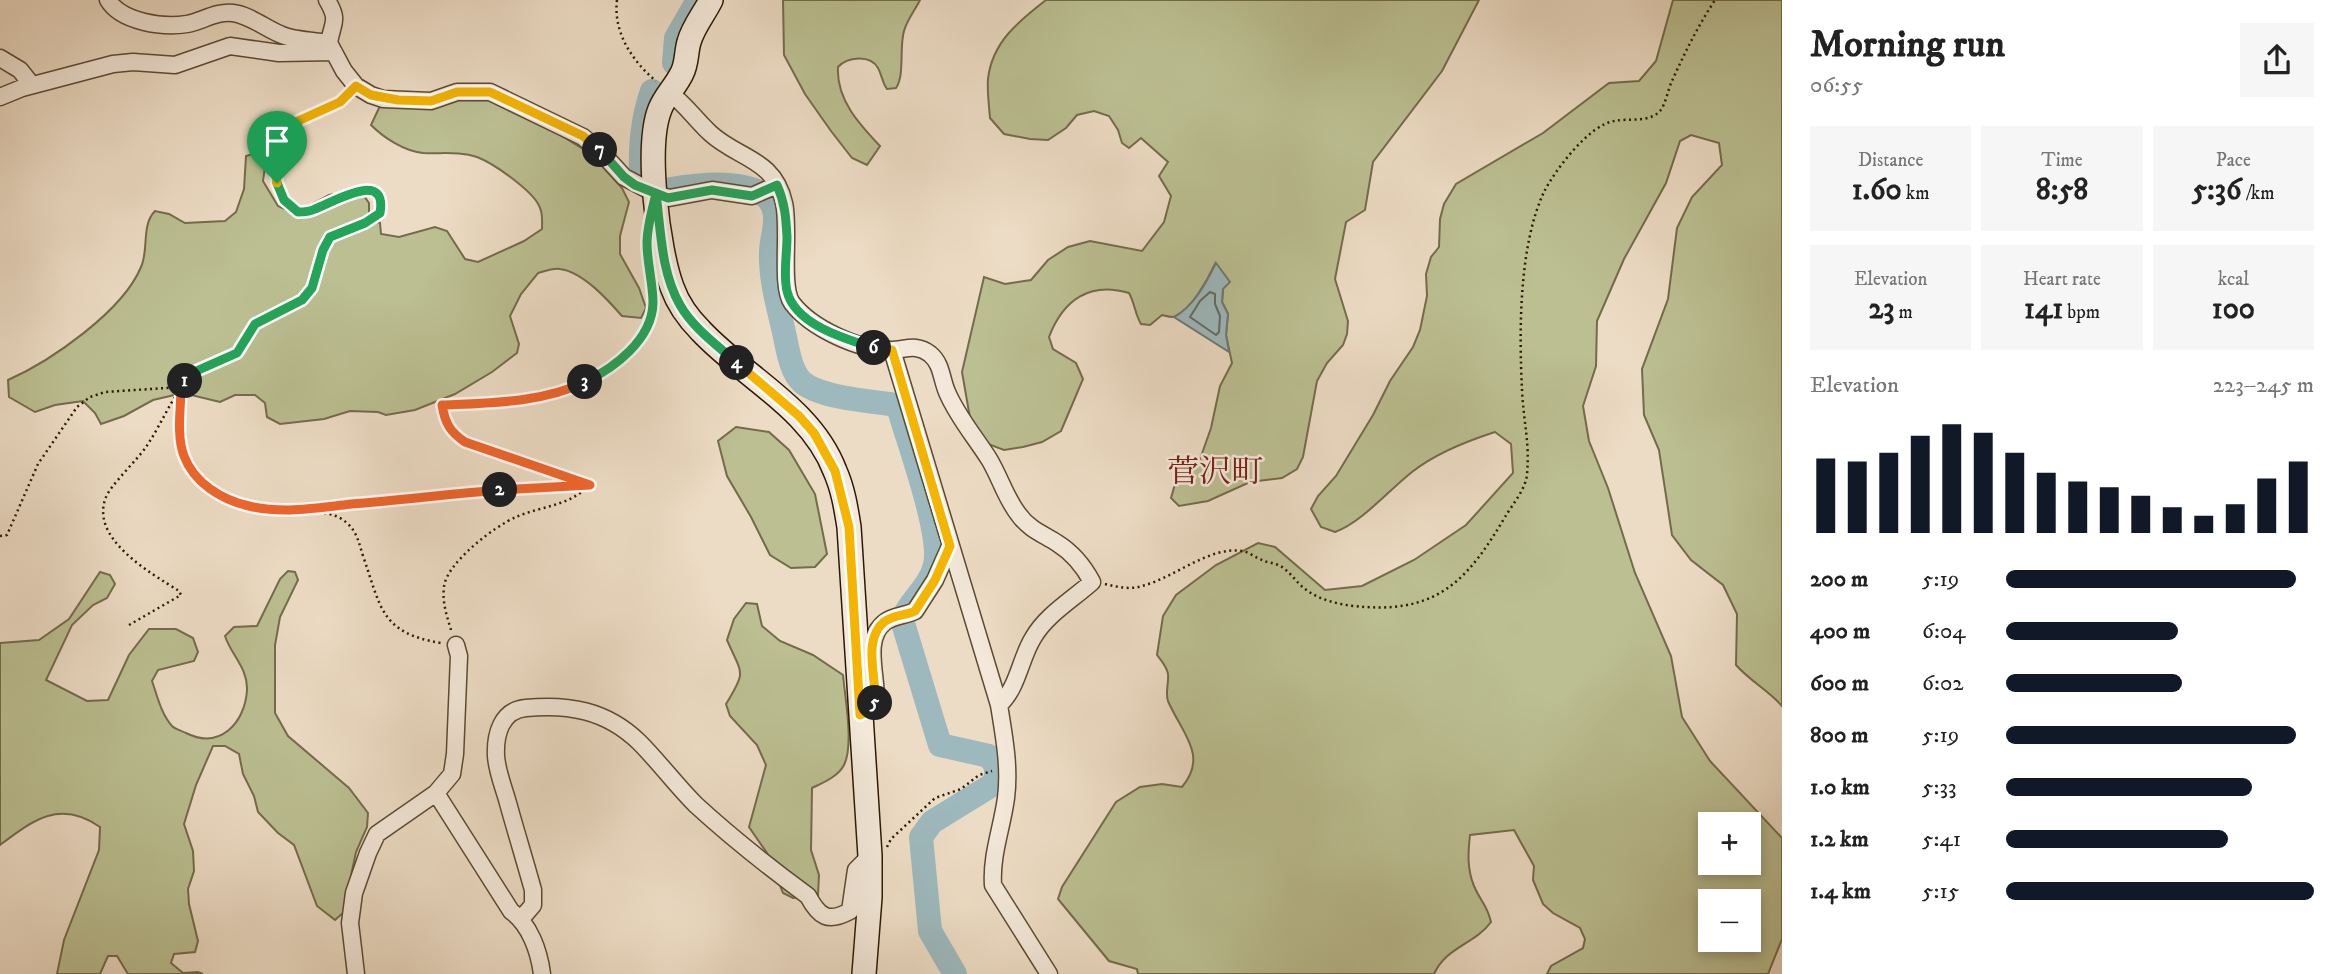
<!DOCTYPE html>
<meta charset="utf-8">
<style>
:root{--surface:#fff;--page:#f6f6f6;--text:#222;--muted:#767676;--accent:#111827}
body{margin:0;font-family:"IM FELL DW Pica","Noto Serif JP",serif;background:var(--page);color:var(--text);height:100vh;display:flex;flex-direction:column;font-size:26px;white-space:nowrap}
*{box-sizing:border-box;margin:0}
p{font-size:23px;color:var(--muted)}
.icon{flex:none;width:38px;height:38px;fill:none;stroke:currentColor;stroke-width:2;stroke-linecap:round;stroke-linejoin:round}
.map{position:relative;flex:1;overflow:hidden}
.details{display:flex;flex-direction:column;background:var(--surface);width:560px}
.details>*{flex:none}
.buttons{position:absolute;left:1698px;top:812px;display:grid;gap:14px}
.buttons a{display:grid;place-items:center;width:63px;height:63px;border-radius:0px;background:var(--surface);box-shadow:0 4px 10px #0003;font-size:35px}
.pin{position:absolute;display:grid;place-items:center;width:60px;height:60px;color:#fff;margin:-72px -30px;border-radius:50% 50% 50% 0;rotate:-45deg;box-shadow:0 0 7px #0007}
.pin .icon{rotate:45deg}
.km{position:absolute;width:35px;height:35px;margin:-18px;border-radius:50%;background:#222;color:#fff;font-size:19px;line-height:35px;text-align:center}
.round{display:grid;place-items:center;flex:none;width:74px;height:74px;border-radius:0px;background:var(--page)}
.summary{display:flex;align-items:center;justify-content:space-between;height:119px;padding:0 28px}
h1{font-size:38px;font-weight:800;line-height:52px}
.metrics{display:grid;grid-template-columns:repeat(3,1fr);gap:10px;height:119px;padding:7px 28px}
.metrics div{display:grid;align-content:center;border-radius:0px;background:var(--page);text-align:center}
.metrics b{font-size:30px;font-weight:800}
.metrics small{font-size:19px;font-weight:400}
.metrics p{font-size:19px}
.chart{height:196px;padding:14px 28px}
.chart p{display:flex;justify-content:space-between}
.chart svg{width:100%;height:126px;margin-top:7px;stroke:var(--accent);stroke-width:6}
ul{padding:0 28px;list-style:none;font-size:23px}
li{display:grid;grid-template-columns:112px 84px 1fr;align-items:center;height:52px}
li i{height:18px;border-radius:9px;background:var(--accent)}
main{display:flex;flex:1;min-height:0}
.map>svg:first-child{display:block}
</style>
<main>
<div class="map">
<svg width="1782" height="974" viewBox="0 0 1782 974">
<rect width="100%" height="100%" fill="#eddcc5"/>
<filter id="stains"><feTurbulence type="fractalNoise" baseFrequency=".00286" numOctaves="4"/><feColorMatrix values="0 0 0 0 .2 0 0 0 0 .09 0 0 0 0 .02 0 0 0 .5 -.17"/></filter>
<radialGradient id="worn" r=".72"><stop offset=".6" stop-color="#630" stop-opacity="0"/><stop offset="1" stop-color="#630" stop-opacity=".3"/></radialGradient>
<path fill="#bbbf92" stroke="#736c4a" stroke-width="2" fill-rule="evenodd" d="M783 0H920C915 10 907 20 904 31 899 48 905 75 896 88L887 89C882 82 882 75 878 68 870 54 847 57 838 67 836 99 859 124 880 146L867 165 852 158 831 131 805 94 784 55Z
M1046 0H1479L1442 71 1373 162 1365 210 1346 222 1335 279 1348 321 1347 334 1343 345 1327 363 1317 381 1303 457 1297 469 1282 478 1250 482 1208 501 1179 506 1171 498 1175 484 1199 462 1211 428 1220 386 1232 363 1226 335 1228 314 1222 302 1223 289 1215 264C1209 277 1189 315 1173 317 1169 317 1166 316 1162 315L1150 325 1141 324C1135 314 1135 304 1129 293 1090 281 1063 300 1049 337L1053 349 1076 363 1083 379 1061 431 1042 442 1023 447 1004 450 988 444 970 418 962 372 984 277 1005 284 1031 280 1048 260 1068 247 1090 241 1142 251 1164 222 1171 196 1159 176 1168 162 1141 138 1129 148 1122 143 1118 130 1109 116 1094 111 1077 115 1066 128 1048 140 1030 139 1004 134 990 118C989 105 987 91 988 79 992 42 1019 21 1046 0Z
M1673 0H1782V706C1768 690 1750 681 1736 665L1737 614 1723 585 1691 560 1672 535 1659 450 1644 415 1642 369 1668 299 1677 228 1692 197 1722 165 1719 143 1691 135 1680 141 1666 183 1624 259 1597 321 1596 366 1583 406 1589 441 1608 488 1635 573 1671 656 1682 717 1710 761 1782 838V939L1768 974H1547L1551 966 1583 948 1585 939 1580 928 1553 913 1543 904 1533 880 1534 866 1514 830 1470 835C1468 853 1467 869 1474 886 1480 901 1487 904 1491 922 1475 944 1446 947 1434 974H1138L1137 969 1109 961 1058 899 1062 887 1116 802 1140 787 1162 784 1182 787C1209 755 1181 732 1168 701 1165 693 1169 683 1168 674 1167 667 1161 660 1157 655L1163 616 1176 595 1216 565 1258 543 1275 547 1325 590 1362 586 1414 560 1466 525 1513 473 1511 444 1495 432C1467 441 1436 453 1412 472 1388 491 1362 522 1335 532L1321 527 1311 509 1318 496 1336 476 1373 415 1390 381 1413 347 1420 330 1427 296 1426 274 1431 257 1439 247 1440 219 1444 204 1456 184 1543 133 1609 83 1639 81 1656 61ZM1710 824H1748V863H1710ZM1710 901H1748V940H1710Z
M493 99 549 128 591 154 622 188 629 202 620 236V254L639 288 646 308 641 318 622 316C608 300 583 272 560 269 554 268 545 271 538 273L521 294 510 316 519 344 517 353 492 372 455 394 415 410 386 415 378 412 350 411 324 419 280 424 267 417 265 403 255 395H235L220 402 183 393 153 400 124 416 101 424 95 413 83 401 55 405 35 412 9 397 8 380C51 361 123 311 141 267 149 250 141 225 155 211L169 214 185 223 225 221 236 212 244 189 246 156 256 153 266 160 263 181 278 206 287 210 303 209 329 195 346 192 364 196 369 203V218L380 223 381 234 399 237 435 227 447 231 465 259 478 262 524 241 542 229C542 223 543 214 540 208 535 192 493 163 477 157 460 151 441 154 423 153 404 151 384 138 371 125L379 108 388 102Z
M736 427 769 432 789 450 815 494 827 554 815 567 791 568 770 555 751 517 727 476 718 441Z
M288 571 295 572 298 580 280 617 275 645V713L288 736 349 788 368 813 367 827 356 852 343 913 335 920 317 906 294 845 278 833 258 812 254 796 243 774 239 754 225 746H213L196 785 184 824 193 851 194 871 188 889 189 904 198 941 195 952 174 954 171 963 183 973 198 972 203 974H128L117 956H108L100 974H57L64 940 99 850 100 827C60 799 33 820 0 845V643L39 640 69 619 100 572 110 575 115 584 107 598 93 605 72 625 46 680 87 701 108 700 129 655 149 629H176L193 638 198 652 194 661 158 670 152 681C157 695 161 714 172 726 175 729 182 731 186 733 220 750 245 723 247 690 248 668 231 655 225 636L234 627 257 626 280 579Z
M746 603 757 604 762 626 780 641 813 655 843 675C845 698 854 745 844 765 838 777 822 783 812 788L811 850 819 875 818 895 793 898 783 893 767 853 749 827 766 765 757 745 730 716 726 704C747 670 742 675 727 640L734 619Z"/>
<path fill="#9db9be" stroke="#6f7972" stroke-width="2" d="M1216 263 1230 282 1223 289 1222 302 1228 314 1226 335 1229 352 1174 317C1194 306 1206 283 1216 263Z"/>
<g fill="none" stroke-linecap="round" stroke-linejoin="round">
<path stroke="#646a60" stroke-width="2" d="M1210 292 1215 294V304L1220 316 1219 332 1216 335 1190 317 1200 301Z"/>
<path stroke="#9db9be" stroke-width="24" d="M674 63 676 38 698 0
M641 176C640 146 642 120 652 91
M671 189C696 185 765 175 774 210 778 224 771 238 771 252 770 281 779 309 785 337 788 351 791 372 802 382 819 397 867 401 890 404L897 406 900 413C910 447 942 535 935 565 930 587 910 600 902 620L940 745 989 756 996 766V778L992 785 932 822 921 837 930 931 955 974"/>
<g stroke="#5c4a32" stroke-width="19">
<path id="street" d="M108 0C121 22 163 28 187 24 203 21 216 11 233 13 250 15 266 29 282 35 293 40 316 41 329 43
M327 0C340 22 332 22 329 43L344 71 356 86 371 95 383 99 431 101 457 92H490L583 137 601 152 624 177 656 194 669 198 712 190 752 196 777 185
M0 58 20 70 32 85
M669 92C686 105 695 119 710 133 738 159 774 158 784 203 790 228 780 287 792 303 811 328 858 350 890 350 905 350 916 343 930 354 942 364 941 378 947 392 957 416 975 437 989 459 1000 477 1006 499 1019 515 1029 529 1043 534 1057 543 1073 553 1083 565 1092 582 1072 600 1046 615 1033 638 1020 659 1018 688 999 705
M0 97 22 88 113 64 133 62 175 65 230 46 279 53 334 52
M892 350 999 705C1004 736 1010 767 1006 798 1002 828 991 855 993 885L1049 974
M860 715C864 714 868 713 870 710 887 696 857 643 885 622 894 615 905 616 915 611L935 580 950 546
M436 793 511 911C530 925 539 951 542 974
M521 919 533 905V890C525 861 516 832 508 803 504 788 497 772 496 756 495 735 501 710 526 708 568 704 606 710 639 742 659 762 676 785 696 805 731 837 770 868 808 896 819 917 828 923 850 911L856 870 870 856
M356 974 350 923 354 893 368 853 377 834 436 793 452 774 455 754 459 656 456 645"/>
</g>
<g stroke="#2b1a01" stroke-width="26">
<path id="secondary" d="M711 0C704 14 693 27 689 42 686 52 687 64 682 73 676 86 665 96 660 109 645 146 658 250 672 287 678 304 688 318 701 331 745 378 811 408 835 471 843 489 846 508 849 527L870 856V897L864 974"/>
</g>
<path stroke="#2b1a01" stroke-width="2.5" stroke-dasharray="2 3.5" stroke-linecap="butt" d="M617 0C613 32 632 61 656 81
M181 387C181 408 176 435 183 456 201 505 258 507 302 511 317 512 335 512 347 523 357 532 359 543 363 556 381 607 380 633 441 643
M300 510 472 492 587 485
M0 536 7 535 38 464 77 407 90 397 105 392 181 387
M1105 584C1118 587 1130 590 1142 586 1174 578 1209 546 1242 551 1249 552 1256 558 1262 560 1268 563 1276 563 1282 567 1291 573 1297 583 1305 589 1322 602 1346 606 1366 607 1441 612 1470 576 1505 517 1512 505 1526 489 1527 474 1530 443 1523 419 1522 389 1519 331 1519 245 1544 192 1555 170 1589 125 1614 121 1628 118 1649 123 1660 111 1666 104 1668 89 1672 81 1685 52 1698 26 1715 0
M129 625 181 595 179 591C151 573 89 539 106 497 110 486 137 460 146 447 161 425 171 399 188 378L194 372 237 353 255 324 302 300 312 288 323 250 330 237 365 223 380 213C387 168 332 203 315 209 310 212 304 212 298 212 286 206 280 194 276 182 269 158 276 135 298 121 313 110 333 109 346 96
M451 630C447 616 442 603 444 587 446 563 495 526 516 517 544 505 567 507 590 485L465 442C450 432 445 423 442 405 508 402 591 401 635 343 644 332 652 319 652 304 653 296 650 286 649 277
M887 847 891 839 935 798 961 789 979 775 992 771"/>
<use href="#street" stroke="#f3e8d9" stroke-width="16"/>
<use href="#secondary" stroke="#f3e8d9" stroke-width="23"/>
</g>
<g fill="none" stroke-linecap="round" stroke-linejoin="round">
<g stroke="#fff" stroke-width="14">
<path id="split-1" d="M185 381 194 372 237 353 255 324 302 300 312 288 323 250 330 237 365 223 380 213C388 168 332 203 315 209 310 212 304 212 298 212L284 200 277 183"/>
</g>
<g stroke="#fff" stroke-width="14">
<path id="split-2" d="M185 381 181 387C181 408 176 435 184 456 194 483 222 500 249 506 282 514 318 508 351 504 400 500 450 494 500 490"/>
</g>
<g stroke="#fff" stroke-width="14">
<path id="split-3" d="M500 490 590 485 465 442C450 432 445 423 442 405 489 403 542 403 585 382"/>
</g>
<g stroke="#fff" stroke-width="14">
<path id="split-4" d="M585 382C614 368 652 340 653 303 653 283 647 263 647 243 647 227 652 210 656 194 661 231 661 272 680 305 693 328 717 345 737 363"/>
</g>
<g stroke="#fff" stroke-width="14">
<path id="split-5" d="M737 363 799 416 814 433 835 471 849 527 860 715 871 710 875 703"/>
</g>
<g stroke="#fff" stroke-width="14">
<path id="split-6" d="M874 348 892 350 950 546 935 580 915 611C905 616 894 614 884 622 862 640 877 679 875 703"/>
</g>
<g stroke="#fff" stroke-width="14">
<path id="split-7" d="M600 150 624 177 635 185 668 198 712 190 752 196 777 185C785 203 786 218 787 237 787 255 783 274 787 291 795 325 846 339 874 348"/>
</g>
<g stroke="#fff" stroke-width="14">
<path id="split-8" d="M277 183 273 154 281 137 298 121 340 102 356 86 371 95 398 100 431 101 457 92H490L583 136 600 150"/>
</g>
<use href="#split-1" stroke="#22a559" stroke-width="9"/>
<use href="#split-2" stroke="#f0652b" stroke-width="9"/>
<use href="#split-3" stroke="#f0652b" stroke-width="9"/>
<use href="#split-4" stroke="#22a559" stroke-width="9"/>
<use href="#split-5" stroke="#f5b400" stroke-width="9"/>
<use href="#split-6" stroke="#f5b400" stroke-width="9"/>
<use href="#split-7" stroke="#22a559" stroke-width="9"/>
<use href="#split-8" stroke="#f5b400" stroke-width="9"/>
</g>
<g text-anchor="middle" stroke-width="5" stroke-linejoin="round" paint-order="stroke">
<g font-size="32" fill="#7a1f14" stroke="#f3e8d9">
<text x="1215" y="482">菅沢町</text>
</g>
</g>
<rect width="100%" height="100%" filter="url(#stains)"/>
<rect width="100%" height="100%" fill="url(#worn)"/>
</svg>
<div class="buttons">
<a>+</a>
<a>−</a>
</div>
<div class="pin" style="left:277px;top:183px;background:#1e9e55"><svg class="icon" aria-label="arrive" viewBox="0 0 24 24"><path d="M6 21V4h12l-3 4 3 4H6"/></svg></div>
<b class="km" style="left:185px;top:381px">1</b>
<b class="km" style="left:500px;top:490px">2</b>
<b class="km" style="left:585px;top:382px">3</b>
<b class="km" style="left:737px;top:363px">4</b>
<b class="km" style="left:875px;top:703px">5</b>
<b class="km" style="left:874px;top:348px">6</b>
<b class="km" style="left:600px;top:150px">7</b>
</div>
<section class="details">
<div class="summary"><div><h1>Morning run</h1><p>06:55</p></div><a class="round"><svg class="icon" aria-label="share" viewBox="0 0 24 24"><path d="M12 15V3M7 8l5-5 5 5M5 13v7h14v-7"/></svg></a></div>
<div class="metrics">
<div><p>Distance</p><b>1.60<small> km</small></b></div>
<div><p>Time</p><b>8:58</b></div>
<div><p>Pace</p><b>5:36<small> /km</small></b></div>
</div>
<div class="metrics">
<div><p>Elevation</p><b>23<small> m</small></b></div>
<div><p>Heart rate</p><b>141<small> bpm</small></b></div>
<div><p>kcal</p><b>100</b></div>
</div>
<div class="chart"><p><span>Elevation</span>223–245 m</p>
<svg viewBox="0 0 160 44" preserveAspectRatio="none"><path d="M5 44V18M15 44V19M25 44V16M35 44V10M45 44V6M55 44V9M65 44V16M75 44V23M85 44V26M95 44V28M105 44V31M115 44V35M125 44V38M135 44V34M145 44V25M155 44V19"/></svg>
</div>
<ul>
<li><b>200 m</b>5:19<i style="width:94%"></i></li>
<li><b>400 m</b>6:04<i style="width:56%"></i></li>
<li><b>600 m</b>6:02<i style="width:57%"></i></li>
<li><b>800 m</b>5:19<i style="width:94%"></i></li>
<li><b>1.0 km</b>5:33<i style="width:80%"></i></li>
<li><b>1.2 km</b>5:41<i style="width:72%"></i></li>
<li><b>1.4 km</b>5:15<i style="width:100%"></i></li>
</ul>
</section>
</main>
